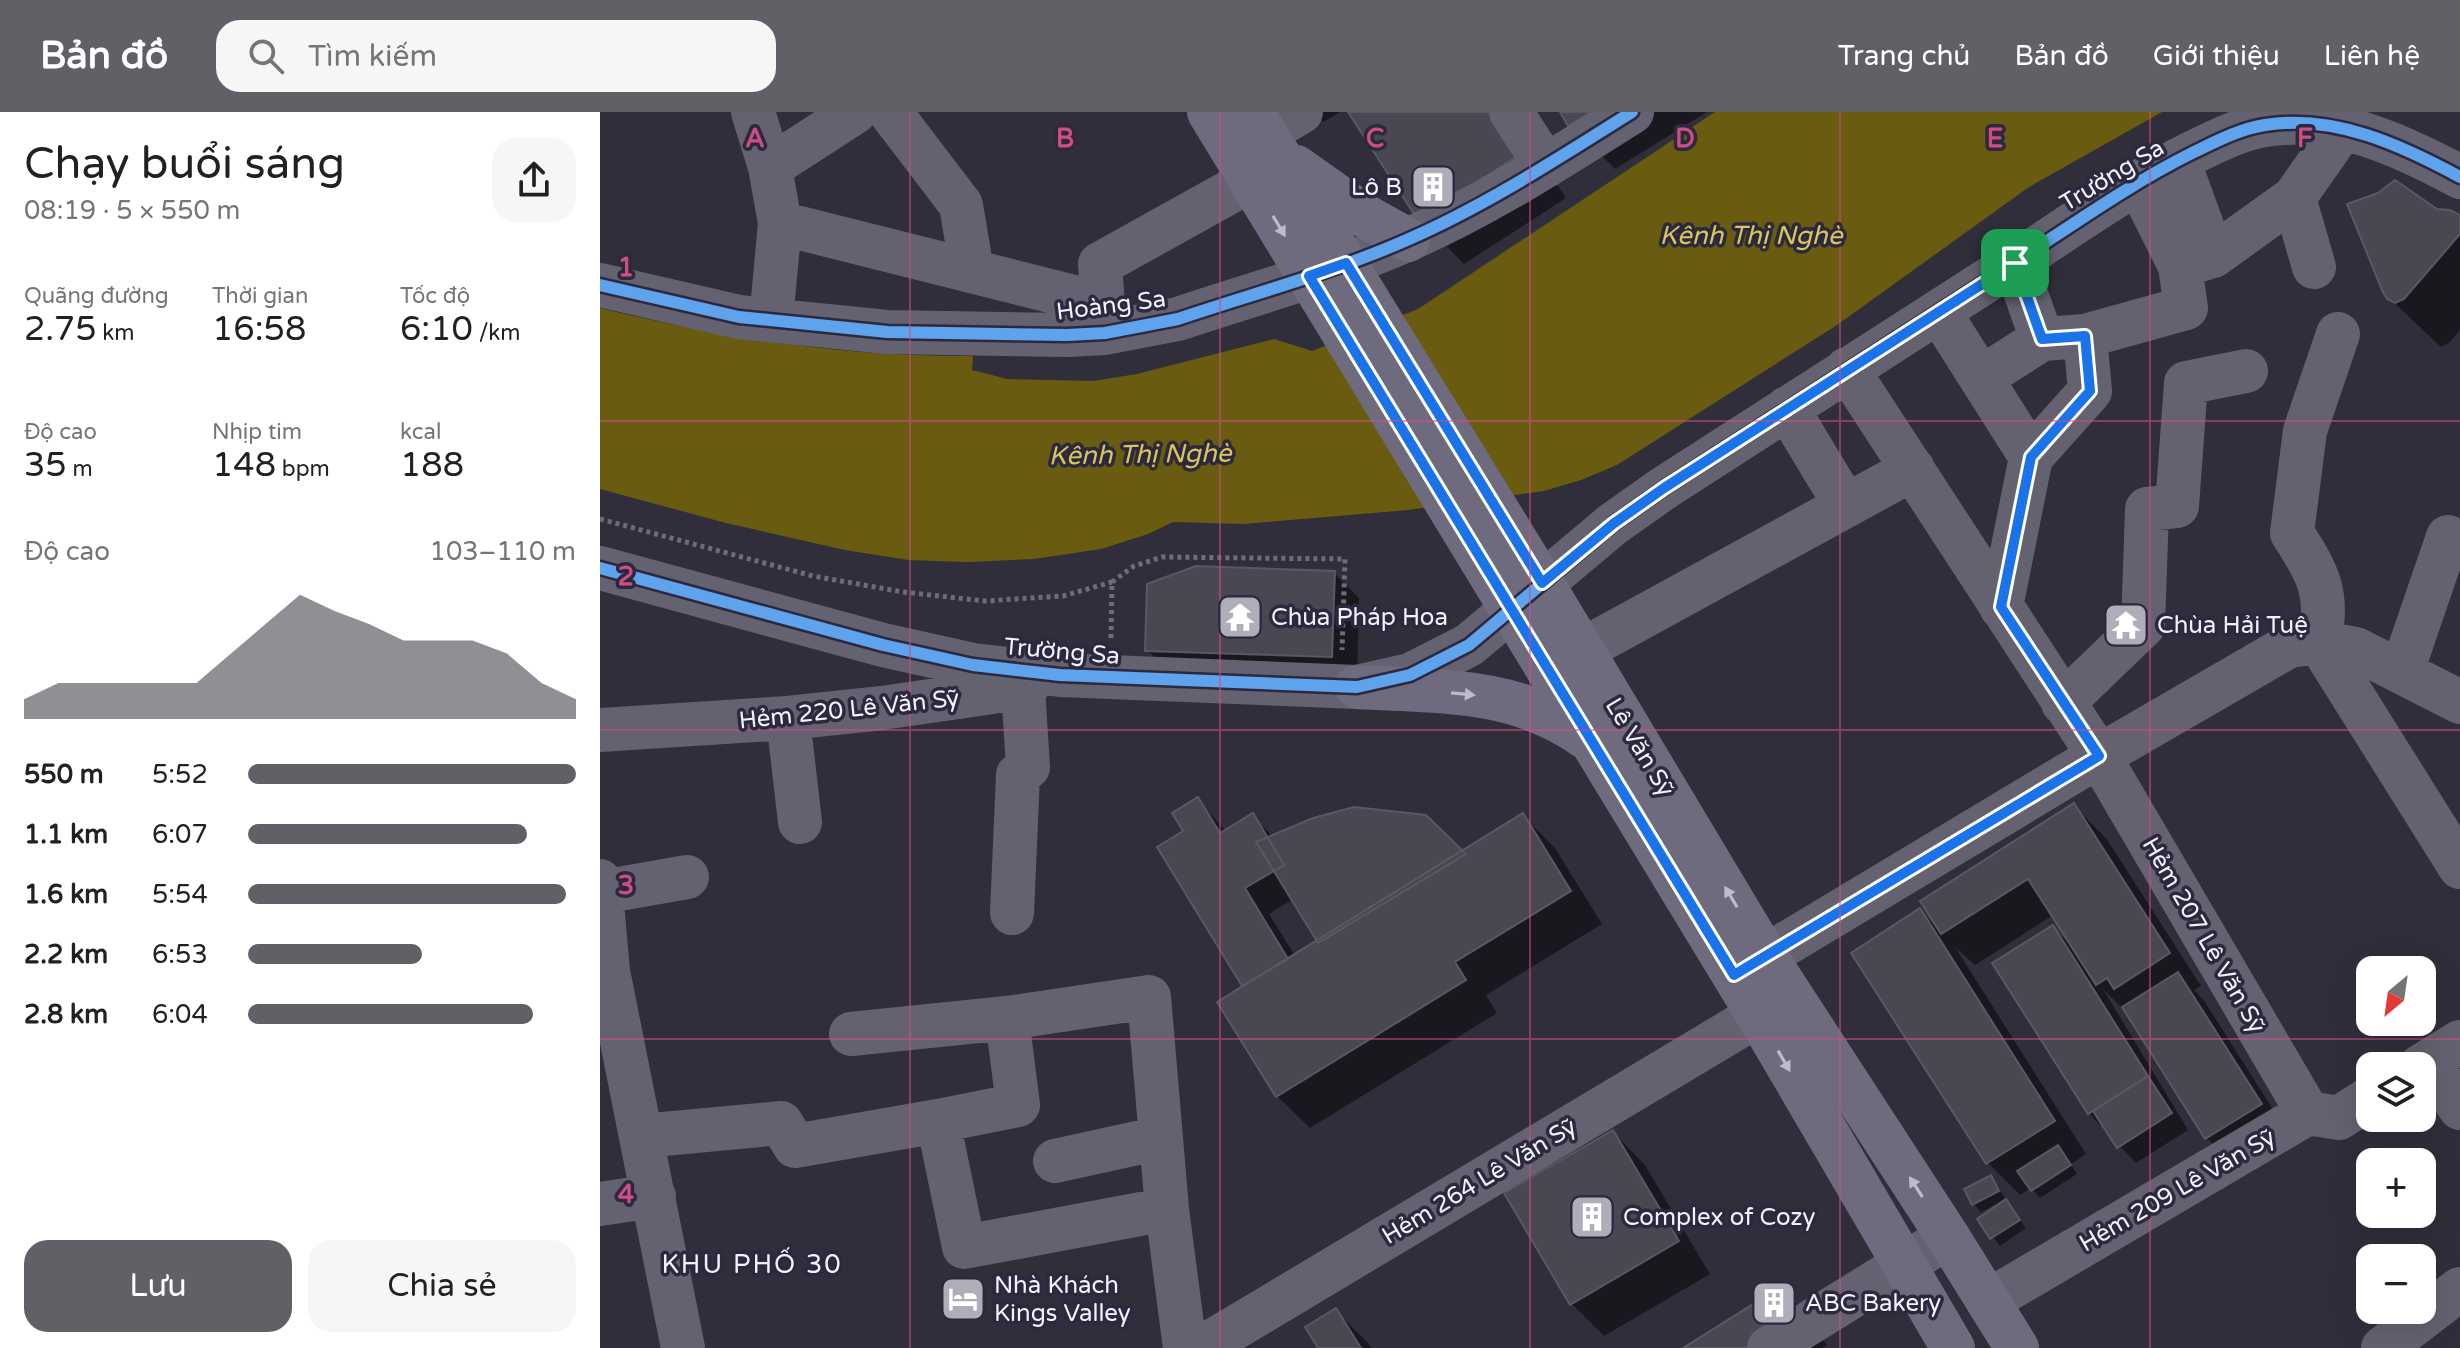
<!DOCTYPE html>
<html lang="vi">
<meta charset="utf-8">
<style>
:root{--surface:#fff;--page:#f6f6f6;--text:#202124;--muted:#757577;--accent:#606067}
body{margin:0;font-family:"Varela Round",sans-serif;background:var(--page);color:var(--text);height:100vh;display:flex;flex-direction:column;font-size:30px;white-space:nowrap}
*{box-sizing:border-box;margin:0}
p{font-size:26px;color:var(--muted)}
.icon{flex:none;width:44px;height:44px;fill:none;stroke:currentColor;stroke-width:2;stroke-linecap:round;stroke-linejoin:round}
.map{position:relative;flex:1;overflow:hidden}
.panel{display:flex;flex-direction:column;background:var(--surface);width:600px}
.panel>*{flex:none}
.needle{width:52px;rotate:209deg}
.buttons{position:absolute;left:1756px;top:844px;display:grid;gap:16px}
.buttons a{display:grid;place-items:center;width:80px;height:80px;border-radius:16px;background:var(--surface);box-shadow:0 8px 32px #0002;font-size:40px}
.pin{position:absolute;display:grid;place-items:center;width:68px;height:68px;color:#fff;margin:-34px;border-radius:16px;box-shadow:0 4px 12px #0006}
.round{display:grid;place-items:center;flex:none;width:84px;height:84px;border-radius:24px;background:var(--page)}
.head{display:flex;align-items:center;justify-content:space-between;height:136px;padding:0 24px}
h1{font-size:44px;font-weight:600;line-height:60px}
.figures{display:grid;grid-template-columns:repeat(3,1fr);gap:12px;height:136px;padding:8px 24px}
.figures div{display:grid;align-content:center}
.figures b{font-size:34px;font-weight:600}
.figures small{font-size:22px;font-weight:400}
.figures p{font-size:22px}
.chart{height:224px;padding:16px 24px}
.chart p{display:flex;justify-content:space-between}
.chart svg{width:100%;height:144px;margin-top:8px;fill:var(--accent);opacity:.7}
.action{display:flex;gap:16px;margin-top:auto;padding:16px 24px}
.action a{flex:1;height:92px;border-radius:24px;background:var(--accent);color:#fff;font-size:32px;font-weight:600;line-height:92px;text-align:center}
.action a+a{background:var(--page);color:var(--text)}
ul{padding:0 24px;list-style:none;font-size:26px}
li{display:grid;grid-template-columns:128px 96px 1fr;align-items:center;height:60px}
li i{height:20px;border-radius:10px;background:var(--accent)}
header{display:flex;align-items:center;gap:48px;box-sizing:border-box;height:112px;padding:0 40px;background:var(--accent);color:#fff}
header strong{font-size:38px}
nav{display:flex;gap:44px;margin-inline-start:auto;font-size:28px}
.search{width:560px;height:72px;background:var(--page);display:flex;align-items:center;gap:20px;box-sizing:border-box;padding:0 28px;border-radius:24px;color:var(--muted);font-size:30px}
main{display:flex;flex:1;min-height:0}
.map>svg:first-child{display:block}
</style>
<header>
<strong>Bản đồ</strong>
<div class="search"><svg class="icon" aria-label="search" viewBox="0 0 24 24"><circle cx="10" cy="10" r="6"/><path d="M15 15l6 6"/></svg>Tìm kiếm</div>
<nav><a>Trang chủ</a><a>Bản đồ</a><a>Giới thiệu</a><a>Liên hệ</a></nav>
</header>
<main>
<section class="panel">
<div class="head"><div><h1>Chạy buổi sáng</h1><p>08:19 · 5 × 550 m</p></div><a class="round"><svg class="icon" aria-label="share" viewBox="0 0 24 24"><path d="M12 15V3M7 8l5-5 5 5M5 13v7h14v-7"/></svg></a></div>
<div class="figures">
<div><p>Quãng đường</p><b>2.75<small> km</small></b></div>
<div><p>Thời gian</p><b>16:58</b></div>
<div><p>Tốc độ</p><b>6:10<small> /km</small></b></div>
</div>
<div class="figures">
<div><p>Độ cao</p><b>35<small> m</small></b></div>
<div><p>Nhịp tim</p><b>148<small> bpm</small></b></div>
<div><p>kcal</p><b>188</b></div>
</div>
<div class="chart"><p><span>Độ cao</span>103–110 m</p>
<svg viewBox="0 0 160 44" preserveAspectRatio="none"><path d="M0 44V38L10 33L20 33L30 33L40 33L50 33L60 24L70 15L80 6L90 11L100 15L110 20L120 20L130 20L140 24L150 33L160 38V44z"/></svg>
</div>
<ul>
<li><b>550 m</b>5:52<i style="width:100%"></i></li>
<li><b>1.1 km</b>6:07<i style="width:85%"></i></li>
<li><b>1.6 km</b>5:54<i style="width:97%"></i></li>
<li><b>2.2 km</b>6:53<i style="width:53%"></i></li>
<li><b>2.8 km</b>6:04<i style="width:87%"></i></li>
</ul>
<div class="action"><a>Lưu</a><a>Chia sẻ</a></div>
</section>
<div class="map">
<svg width="1860" height="1236" viewBox="0 0 1860 1236">
<rect width="100%" height="100%" fill="#302e3a"/>
<path fill="#695c10" d="M1115 0H1562L1429 75 1237 213 1017 353 981 368 944 379 808 398 644 412 573 410 548 422 501 437 434 447 368 450 308 448 245 438 126 411 0 377V196C123 226 247 245 373 244L372 258 407 267 493 269 537 262 674 227 712 239 818 197Z"/>
<path fill="#0007" fill-rule="evenodd" d="M713 0H740L723 10Z
M750 0H909L966 86 864 152 820 107Z
M962 0H1107L1015 57 970 12Z
M1837 99 1860 105V218L1849 231 1841 235 1789 186Z
M734 461 759 486 757 569 572 563 547 538Z
M598 688 627 720 652 704 673 725 862 741 923 704 955 736 1002 812 886 883 897 901 710 1016 677 984 645 875 586 719ZM693 787 719 829 695 844 669 802Z
M1474 694 1506 726 1601 874 1594 878 1603 887 1686 1018 1632 1051 1607 1026 1530 904 1503 877 1588 1018 1536 1051 1489 1001 1452 815 1472 833 1453 803 1375 853 1355 835 1486 1042 1471 1052 1477 1062 1440 1086 1431 1076 1420 1083 1388 1051 1320 799 1338 817Z
M1013 1020 1045 1053 1110 1162 1004 1224 972 1192Z
M1390 1065 1406 1087 1381 1100 1374 1092Z
M1404 1088 1426 1116 1400 1134 1380 1107 1405 1090Z
M1182 1177 1207 1202 1227 1233 1222 1236H1087Z
M736 1199 768 1231 771 1236H720Z"/>
<path fill="#494752" stroke="#5a5863" stroke-width="2" d="M748 0H896L922 41 818 108Z
M960 0H991L968 14Z
M1795 68 1837 97 1850 98 1860 103V122L1804 187 1795 191 1787 187 1782 178 1747 92 1778 81Z
M596 454 735 459 732 545 545 539 547 472Z
M598 685 620 721 653 701 684 753 645 776 688 847 642 874 557 735 583 719 572 701Z
M1474 691 1570 841 1514 877 1507 866 1496 873 1428 767 1341 822 1320 789Z
M754 695 826 703 866 742 718 831 656 730 713 706Z
M923 701 971 779 855 850 866 868 676 985 617 890Z
M1320 796 1455 1009 1386 1052 1251 841Z
M1453 813 1548 964 1488 1002 1392 851Z
M1578 860 1662 992 1605 1027 1522 895Z
M1548 964 1572 1001 1517 1036 1493 999Z
M1013 1018 1079 1129 970 1193 904 1081Z
M1458 1033 1471 1053 1431 1079 1417 1059Z
M1391 1063 1399 1079 1372 1093 1364 1077Z
M1406 1087 1420 1108 1390 1127 1377 1107Z
M1182 1174 1204 1208 1155 1236H1083Z
M736 1196 761 1236H718L705 1215Z"/>
<g fill="none" stroke-linecap="round" stroke-linejoin="round">
<path stroke="#6d6c77" stroke-width="5" stroke-dasharray="4 4" stroke-linecap="butt" d="M0 407 213 464 303 480 385 489 463 484 512 470
M511 526 512 470 534 454 562 445 745 447 742 538"/>
<path stroke="#646270" stroke-width="44" d="M153 0 170 55 180 111 173 187
M290 0 361 93 372 159
M911 0 946 54
M665 21 701 0
M1578 48 1613 144
M170 55 255 0
M1694 86 1714 155
M180 111 502 192
M1415 151 1442 227
M1580 154 1613 144 1694 86 1743 16
M0 173 139 205 287 220 467 223 505 221 578 207C655 181 735 160 809 127 887 93 960 45 1032 0
M1339 200 1431 345 1401 495
M505 220 500 152 651 68
M1738 222 1705 319 1692 421C1718 461 1730 482 1719 530L1860 755
M1247 257 1499 644 1708 1001
M1381 266 1442 227 1485 224 1586 196 1580 154 1538 70
M1187 296 1246 394
M1431 345 1490 279 1485 224
M0 456 283 533 373 553 460 563 757 575 810 563 869 533 1013 412 1064 376C1179 301 1296 228 1411 153 1471 114 1528 73 1592 41 1615 30 1639 17 1665 13 1734 2 1801 33 1860 65
M982 538 1313 357
M1802 559 1848 425 1860 431
M1463 591 1543 514 1547 397 1577 394 1586 271 1646 259
M188 606 200 710
M0 618 188 606 282 596 427 575
M0 769 8 859 83 1236
M2 780 87 765
M412 801 418 663 428 655 423 576
M1134 863 1499 644 1689 534 1719 530 1756 537 1860 590
M251 922 407 906
M1828 950 1860 996
M1821 954 1860 930
M42 1024 181 1011 195 1034 338 1009
M455 1049 560 1026
M0 1092 54 1084
M567 1097 364 1135 338 1009 418 993 407 906 549 885 567 1097 585 1236
M1388 1189 1708 1001 1739 1006 1770 986
M601 1236 1158 903
M1169 1236 1348 1125
M1783 1236 1860 1177"/>
<path stroke="#6f6b7f" stroke-width="44" d="M609 0 1158 903 1353 1236
M652 0 942 471 1166 845 1348 1125 1417 1236
M696 55 765 104 808 128
M757 575C840 580 914 575 985 625"/>
<g stroke="#2c293f" stroke-width="17">
<path id="cycleway" d="M0 173 139 205 287 220 467 223 505 221 578 207C655 181 735 160 809 127 887 93 960 45 1032 0
M0 456 283 533 373 553 460 563 757 575 810 563 869 533 1013 412 1064 376C1179 301 1296 228 1411 153 1471 114 1528 73 1592 41 1615 30 1639 17 1665 13 1734 2 1801 33 1860 65"/>
</g>
<use href="#cycleway" stroke="#60a3ed" stroke-width="12"/>
</g>
<defs><path id="oneway-solid" d="M-6-.8H1V-3.2L6.5 0L1 3.2V.8H-6Z" transform="scale(2)"/></defs>
<g fill="#bebbcb">
<use href="#oneway-solid" transform="translate(679 114) rotate(59)"/>
<use href="#oneway-solid" transform="translate(863 582) rotate(5)"/>
<use href="#oneway-solid" transform="translate(1131 785) rotate(-121)"/>
<use href="#oneway-solid" transform="translate(1184 949) rotate(60)"/>
<use href="#oneway-solid" transform="translate(1316 1075) rotate(-123)"/>
</g>
<g fill="none" stroke-linecap="round" stroke-linejoin="round">
<g stroke="#fff" stroke-width="16">
<path id="route" d="M746 151 942 471 1013 412 1064 376 1415 151 1442 227 1485 224 1490 279 1431 345 1401 495 1499 644 1134 863 709 164Z"/>
</g>
<use href="#route" stroke="#1a73e8" stroke-width="10"/>
</g>
<path fill="none" stroke="#ce4e84" stroke-width="2" stroke-opacity="0.55" d="M310 0V1236M620 0V1236M930 0V1236M1240 0V1236M1550 0V1236M0 309H1860M0 618H1860M0 927H1860"/>
<defs>
<g id="building-square" transform="scale(2.3)"><rect x="-9" y="-9" width="18" height="18" rx="4" fill="#aeadb9" stroke="#2c293f"/><path d="M-4-6H4V6H1V3H-1V6H-4ZM-2.5-4.3h1.7v1.8h-1.7ZM.8-4.3h1.7v1.8H.8ZM-2.5-1h1.7V.8h-1.7ZM.8-1h1.7V.8H.8Z" fill="#fff"/></g>
<g id="temple-square" transform="scale(2.3)"><rect x="-9" y="-9" width="18" height="18" rx="4" fill="#aeadb9" stroke="#2c293f"/><path d="M0-6L5-2H3V0L6.5 2.5H4V6H1.5V3h-3V6H-4V2.5H-6.5L-3 0V-2H-5Z" fill="#fff"/></g>
<g id="hotel-square" transform="scale(2.3)"><rect x="-9" y="-9" width="18" height="18" rx="4" fill="#aeadb9" stroke="#2c293f"/><path d="M-6-4.5h1.5V1H6V5H4.5V3h-9V5H-6ZM-4 0a1.8 1.8 0 1 1 3.6 0ZM.5 0V-2.5h3Q6-2.5 6 0Z" fill="#fff"/></g>
</defs>
<g fill-rule="evenodd">
<use href="#building-square" x="833" y="75"/>
<use href="#temple-square" x="640" y="505"/>
<use href="#temple-square" x="1526" y="513"/>
<use href="#building-square" x="992" y="1105"/>
<use href="#hotel-square" x="363" y="1187"/>
<use href="#building-square" x="1174" y="1191"/>
</g>
<g text-anchor="middle" stroke-width="7" stroke-linejoin="round" paint-order="stroke">
<g font-size="24" fill="#f2f1fd" stroke="#2c293f">
<text transform="translate(1512 63) rotate(-31)" y="8">Trường Sa</text>
<text transform="translate(511 193) rotate(-7)" y="8">Hoàng Sa</text>
<text transform="translate(462 539) rotate(5)" y="8">Trường Sa</text>
<text transform="translate(249 597) rotate(-6)" y="8">Hẻm 220 Lê Văn Sỹ</text>
<text transform="translate(1040 635) rotate(59)" y="8">Lê Văn Sỹ</text>
<text transform="translate(1604 823) rotate(60)" y="8">Hẻm 207 Lê Văn Sỹ</text>
<text transform="translate(879 1069) rotate(-31)" y="8">Hẻm 264 Lê Văn Sỹ</text>
<text transform="translate(1577 1078) rotate(-30)" y="8">Hẻm 209 Lê Văn Sỹ</text>
</g>
<g font-size="24" fill="#f2f1fd" stroke="#2c293f" text-anchor="start">
<text x="802" y="83" text-anchor="end">Lô B</text>
<text x="671" y="513">Chùa Pháp Hoa</text>
<text x="1557" y="521">Chùa Hải Tuệ</text>
<text x="1023" y="1113">Complex of Cozy</text>
<text x="394" y="1181">Nhà Khách<tspan x="394" dy="28">Kings Valley</tspan></text>
<text x="1205" y="1199">ABC Bakery</text>
</g>
<g font-size="26" font-style="italic" fill="#dac55c" stroke="#2c293f">
<text x="1151" y="132">Kênh Thị Nghè</text>
<text transform="translate(540 342) rotate(-1)" y="9">Kênh Thị Nghè</text>
</g>
<g font-size="26" letter-spacing="2" fill="#f2f1fd" stroke="#2c293f">
<text x="152" y="1161">KHU PHỐ 30</text>
</g>
</g>
<g font-size="26" text-anchor="middle" font-weight="bold" fill="#ce4e84" stroke="#2c293f" stroke-width="7" stroke-linejoin="round" paint-order="stroke">
<text x="155" y="35">A</text>
<text x="465" y="35">B</text>
<text x="775" y="35">C</text>
<text x="1085" y="35">D</text>
<text x="1395" y="35">E</text>
<text x="1705" y="35">F</text>
<text x="26" y="164">1</text>
<text x="26" y="473">2</text>
<text x="26" y="782">3</text>
<text x="26" y="1091">4</text>
</g>
</svg>
<div class="buttons">
<a><svg class="needle" viewBox="-14 -14 28 28"><path d="M0-13l5 13h-10z" fill="#e53935"/><path d="M0 13l5-13h-10z" fill="#757577"/></svg></a>
<a><svg class="icon" aria-label="layers" viewBox="0 0 24 24"><path d="M12 4l9 5-9 5-9-5zM3 14l9 5 9-5"/></svg></a>
<a>+</a>
<a>−</a>
</div>
<div class="pin" style="left:1415px;top:151px;background:#1e9e55"><svg class="icon" aria-label="arrive" viewBox="0 0 24 24"><path d="M6 21V4h12l-3 4 3 4H6"/></svg></div>
</div>
</main>
